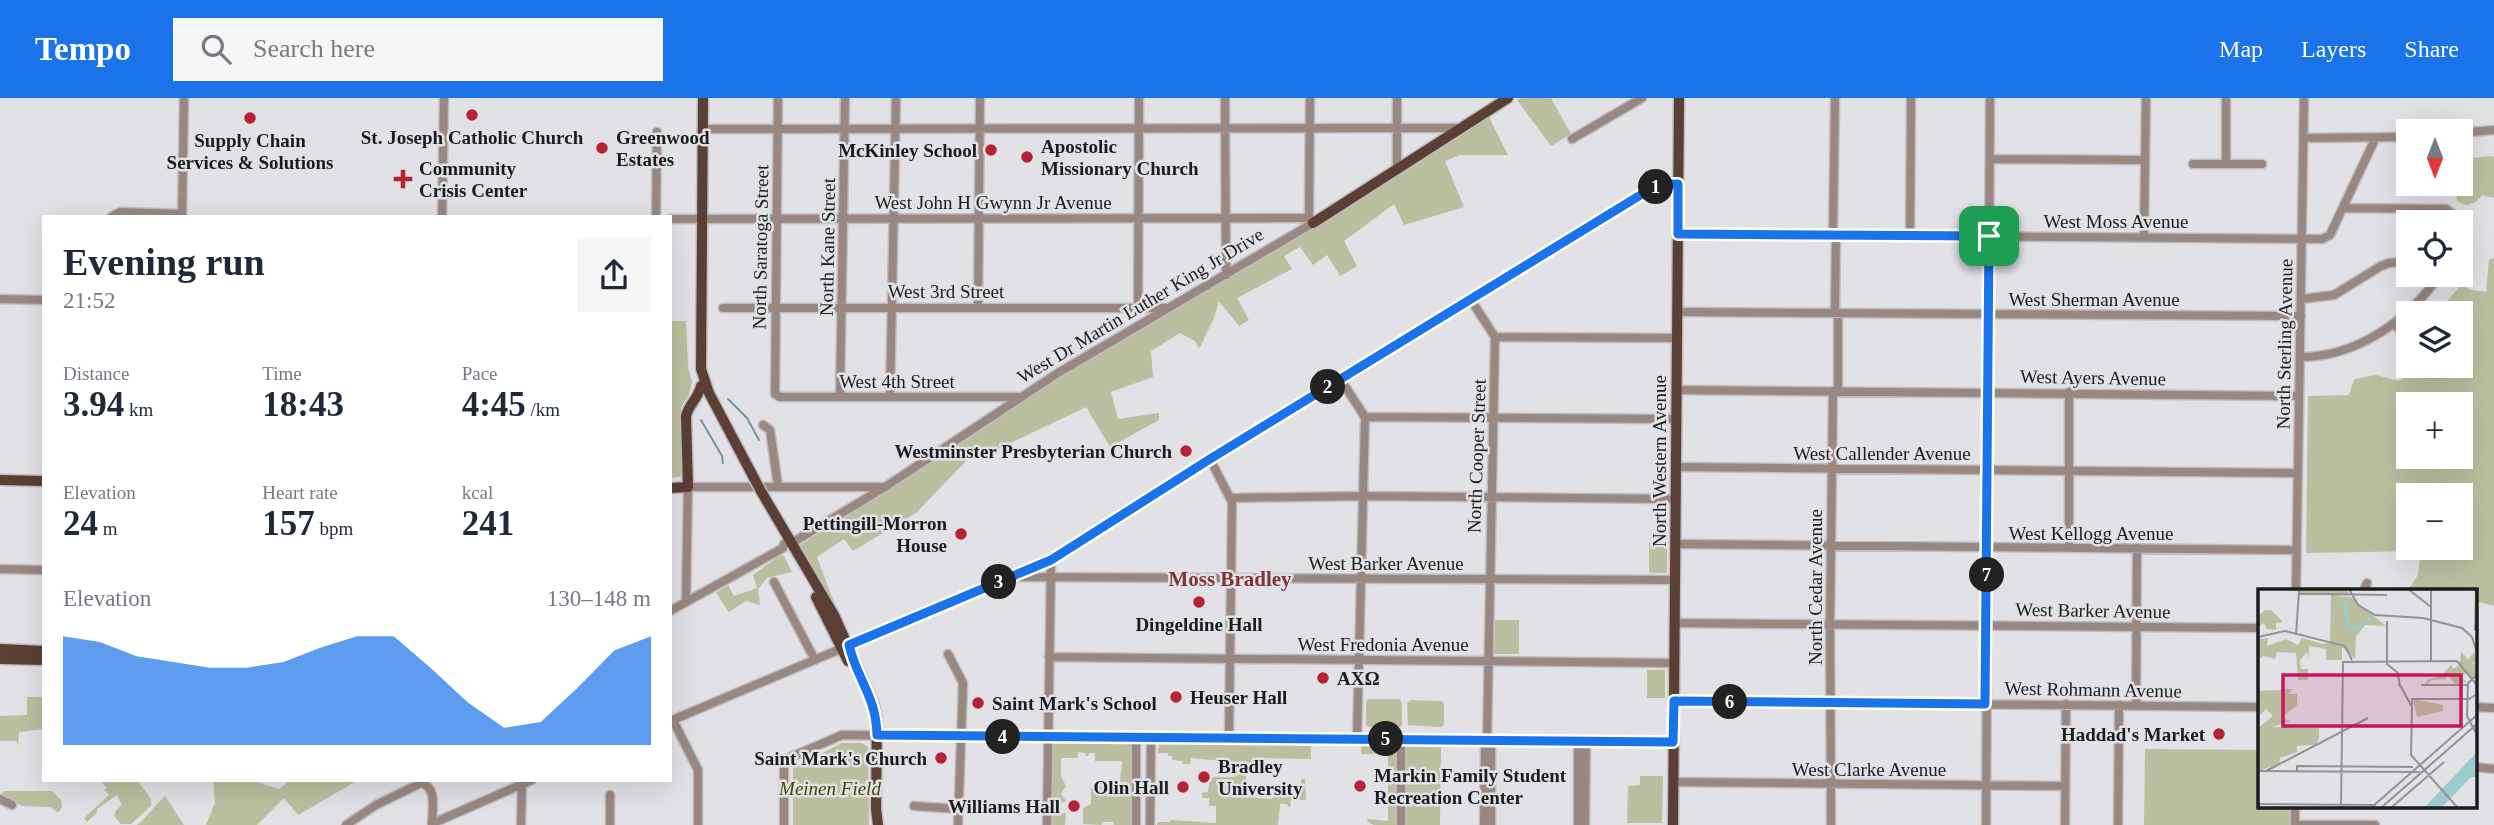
<!DOCTYPE html>
<meta charset="utf-8">
<style>
:root{--surface:#fff;--page:#f6f6f7;--text:#1f2937;--muted:#747a83;--accent:#1a73e8}
body{margin:0;font-family:"Times New Roman",serif;background:var(--page);color:var(--text);height:100vh;display:flex;flex-direction:column;font-size:26px;white-space:nowrap}
*{box-sizing:border-box;margin:0}
p{font-size:23px;color:var(--muted)}
.icon{flex:none;width:38px;height:38px;fill:none;stroke:currentColor;stroke-width:2;stroke-linecap:round;stroke-linejoin:round}
.map{position:relative;flex:1;overflow:hidden}
.panel{position:absolute;left:42px;top:117px;width:630px;height:567px;display:flex;flex-direction:column;background:var(--surface);border-radius:0px;box-shadow:0 7px 28px #0002}
.panel>*{flex:none}
.needle{width:46px;rotate:180deg}
.buttons{position:absolute;left:2396px;top:21px;display:grid;gap:14px}
.buttons a{display:grid;place-items:center;width:77px;height:77px;border-radius:0px;background:var(--surface);box-shadow:0 7px 28px #0002;font-size:35px}
.pin{position:absolute;display:grid;place-items:center;width:60px;height:60px;color:#fff;margin:-30px;border-radius:14px;box-shadow:0 4px 10px #0006}
.km{position:absolute;width:35px;height:35px;margin:-18px;border-radius:50%;background:#222;color:#fff;font-size:19px;line-height:35px;text-align:center}
.round{display:grid;place-items:center;flex:none;width:74px;height:74px;border-radius:0px;background:var(--page)}
.overview{display:flex;align-items:center;justify-content:space-between;height:119px;padding:0 21px}
h1{font-size:38px;font-weight:600;line-height:52px}
.metrics{display:grid;grid-template-columns:repeat(3,1fr);gap:10px;height:119px;padding:7px 21px}
.metrics div{display:grid;align-content:center}
.metrics b{font-size:35px;font-weight:600}
.metrics small{font-size:19px;font-weight:400}
.metrics p{font-size:19px}
.chart{height:196px;padding:14px 21px}
.chart p{display:flex;justify-content:space-between}
.chart svg{width:100%;height:126px;margin-top:7px;fill:var(--accent);opacity:.7}
header{display:flex;align-items:center;gap:42px;box-sizing:border-box;height:98px;padding:0 35px;background:var(--accent);color:#fff}
header strong{font-size:33px}
nav{display:flex;gap:38px;margin-inline-start:auto;font-size:24px}
.search{width:490px;height:63px;background:var(--page);display:flex;align-items:center;gap:18px;box-sizing:border-box;padding:0 24px;border-radius:0px;color:var(--muted);font-size:26px}
.map>svg:first-child{display:block}
</style>
<header>
<strong>Tempo</strong>
<div class="search"><svg class="icon" aria-label="search" viewBox="0 0 24 24"><circle cx="10" cy="10" r="6"/><path d="M15 15l6 6"/></svg>Search here</div>
<nav><a>Map</a><a>Layers</a><a>Share</a></nav>
</header>
<div class="map">
<svg width="2494" height="727" viewBox="0 0 2494 727">
<rect width="100%" height="100%" fill="#e1e1e6"/>
<path fill="#bcbf9f" fill-rule="evenodd" d="M1521 0H1551L1571 36 1551 48 1517 2Z
M1489 19 1508 57H1460L1445 63 1464 109 1404 127 1394 106 1344 143 1357 168 1340 178 1327 157 1313 167 1300 149 1284 158 1292 171 1237 200 1249 222 1239 228 1219 203 1214 220 1199 251 1195 243 1180 235 1151 253 1153 279 1111 294 1118 321 1159 315V322L1110 349 1086 309 988 356 967 362 916 415 853 453 844 441 817 459 838 515 797 449 951 352 1134 231 1264 159 1414 63Z
M2492 58 2494 59V100L2482 97 2476 104 2466 107 2457 103 2456 87 2452 86H2460L2461 61Z
M2494 160V508L2475 503V492H2408L2418 477 2421 453 2306 455 2308 298 2349 297 2354 281 2376 277 2399 283 2404 279 2403 266 2408 264V268H2460V215H2437L2461 187 2471 192 2486 194 2489 162ZM2408 306H2460V359H2408ZM2408 397H2460V450H2408Z
M670 223H686L688 269 692 284 689 296 681 309 684 376 679 379 670 380Z
M1649 445H1667V475H1649Z
M780 457 784 458 792 474 767 480 758 491 760 507 746 503 729 514 716 495 728 487 734 498 757 490 753 477Z
M1495 522H1519V556H1494Z
M1647 572H1665V600H1647Z
M27 599H44V631L19 634 18 648 16 643H0V618L27 617Z
M1368 601H1400L1402 605V627L1400 629H1368L1366 627V604Z
M1410 602 1441 603 1444 605V627L1441 629 1408 627 1407 605Z
M842 645H862L868 649 869 727H793V670Z
M1053 645H1131L1134 648V727H1114L1113 724H1104L1101 727 1083 726V710L1091 706V690L1102 688V695L1113 697 1125 693 1126 684H1120L1122 663H1095V655H1089L1088 658H1086L1085 655 1078 654V660H1061V678L1066 688 1061 696 1066 703 1061 705V715H1066L1065 727H1050L1051 648Z
M1159 646H1311V661L1262 660 1260 673 1251 671 1246 673V699L1272 701 1274 693H1301V681H1305L1306 702H1291L1290 709H1288L1287 706H1280L1278 727H1157L1158 724H1170V722L1216 725V708H1209V700H1202V695L1208 694 1210 679H1235V664L1191 660 1190 666H1183L1182 663 1172 662V658H1168V655H1158Z
M1361 646 1441 647 1440 727H1374L1367 724 1368 721 1388 723V656H1361Z
M2145 651 2259 652 2260 708H2290V727H2144Z
M1640 678H1663L1662 725H1627L1628 688 1640 687Z
M104 683H138L151 701V708L131 726H121L114 718 116 712 122 707 117 697 97 711V715L87 724 84 720 109 697 104 692 107 690 102 685Z
M213 683H254L279 691 289 683 355 684 298 717 284 700 257 727H206L215 705Z
M4 693H52L61 702 62 709 58 715 51 709 22 708 0 698Z
M165 698 184 727H137C150 717 154 707 165 698Z"/>
<g fill="none" stroke-linecap="round" stroke-linejoin="round">
<path stroke="#759798" stroke-width="2" d="M728 301 747 320 759 342
M701 322 722 358 723 365"/>
<g stroke="#bdbec2" stroke-width="11">
<path id="minor" d="M778 0 775 296 780 299H1019
M1225 0 1226 177
M703 31 1458 30
M2460 35 2494 32
M2304 40 2408 39
M1572 41 1642 0
M1990 61 2145 62
M2193 66H2262
M2226 66V0
M1397 71V0
M2344 110 2446 111 2452 115 2459 124
M111 119 120 114 182 116
M182 119 184 0
M442 119 444 0
M656 119 657 34
M1309 120 1310 0
M670 121 1309 120 1313 125 1058 275 885 389 790 446
M2460 131V134
M1678 136 2322 141 2330 137 2375 41
M1833 137 1835 0
M1910 137 1911 0
M2144 139 2146 0
M0 201 44 202
M2301 201 2334 197 2381 168 2389 165 2408 164
M1471 202 1495 239 1487 642 1491 649V727
M978 209 980 0
M1138 209 1139 0
M723 210H1168
M1678 214 2301 218
M1835 215 1836 137
M2393 226 2408 237
M1495 239 1677 240
M2301 259C2356 259 2410 222 2439 177
M1341 282 1365 319 1357 641
M1677 292 2299 298
M1838 293V215
M840 299 845 0
M890 299 896 0
M1365 319 1677 321
M763 327 770 332 778 388
M1210 361 1232 404 1229 641
M1676 369 2297 375
M1231 400 1362 398 1676 401
M1675 446 2297 452
M2069 450V294
M0 471 44 472
M1015 479 1676 482
M774 484 815 562
M2296 492 2304 0
M2364 492 2367 485
M686 503 688 389H885
M670 513 783 450 784 446
M1675 525 2260 530
M948 556 963 585 958 727
M1049 559 1674 565
M1674 603 2260 609
M2136 607 2137 450
M2475 609 2494 610
M673 622 698 672V727
M670 623 1051 462 1210 361 1647 93 1664 87 1678 86
M1401 642V725
M2475 669 2494 671
M1673 684 2065 688
M0 701 12 707
M914 708 958 711
M2295 708V727H2375
M432 723H438L532 682
M346 727 376 707 421 685C438 689 432 713 432 727
M521 727 522 687
M610 727V697
M784 727V662L842 637 1673 644
M1047 727 1051 462
M1136 727V640
M1150 727 1151 640
M1484 727 1485 649 1488 647
M1578 727V642
M1585 727 1586 642
M1831 727 1830 526 1833 293
M1986 727 1990 0
M2065 727 2066 606
M2118 727 2119 607"/>
</g>
<g stroke="#bdbec2" stroke-width="13">
<path id="major" d="M703 0 701 271 709 295 755 382
M1313 125 1508 0
M0 382 44 383
M670 390 688 389 686 318C689 306 698 301 701 288
M762 395 834 517 873 604 877 620 876 711 878 727
M816 499 848 563
M0 551 44 553
M0 561 44 562
M1673 727 1679 0"/>
</g>
<use href="#minor" stroke="#998881" stroke-width="8"/>
<use href="#major" stroke="#5b3f34" stroke-width="10"/>
<g stroke="#bdbec2" stroke-width="13" stroke-linecap="butt">
<path id="major-bridge" d="M755 382 762 395"/>
</g>
<use href="#major-bridge" stroke="#5b3f34" stroke-width="10"/>
</g>
<g fill="none" stroke-linecap="round" stroke-linejoin="round">
<g stroke="#fff" stroke-width="14">
<path id="route" d="M1668 86H1678V136L1989 138 1985 606 1674 603 1673 644 877 637C876 597 857 582 849 547L1051 462 1210 361 1647 93Z"/>
</g>
<use href="#route" stroke="#1a73e8" stroke-width="9"/>
</g>
<g fill="#b52336" stroke="#e1e1e6" stroke-width="2.5">
<circle cx="472" cy="17" r="7"/>
<circle cx="250" cy="20" r="7"/>
<circle cx="602" cy="50" r="7"/>
<circle cx="991" cy="52" r="7"/>
<circle cx="1027" cy="59" r="7"/>
<path d="M399.5 70.5h7v7h7v7h-7v7h-7v-7h-7v-7h7z"/>
<circle cx="1186" cy="353" r="7"/>
<circle cx="961" cy="436" r="7"/>
<circle cx="1199" cy="504" r="7"/>
<circle cx="1323" cy="580" r="7"/>
<circle cx="1176" cy="599" r="7"/>
<circle cx="978" cy="605" r="7"/>
<circle cx="2219" cy="636" r="7"/>
<circle cx="941" cy="660" r="7"/>
<circle cx="1204" cy="679" r="7"/>
<circle cx="1360" cy="688" r="7"/>
<circle cx="1183" cy="689" r="7"/>
<circle cx="1074" cy="708" r="7"/>
</g>
<g text-anchor="middle" stroke-width="5" stroke-linejoin="round" paint-order="stroke">
<g font-size="19" font-weight="bold" fill="#1b1c1d" stroke="#e1e1e6" text-anchor="start">
<text x="472" y="46" text-anchor="middle">St. Joseph Catholic Church</text>
<text x="616" y="46">Greenwood<tspan x="616" dy="22">Estates</tspan></text>
<text x="250" y="49" text-anchor="middle">Supply Chain<tspan x="250" dy="22">Services &amp; Solutions</tspan></text>
<text x="1041" y="55">Apostolic<tspan x="1041" dy="22">Missionary Church</tspan></text>
<text x="977" y="59" text-anchor="end">McKinley School</text>
<text x="419" y="77">Community<tspan x="419" dy="22">Crisis Center</tspan></text>
<text x="1172" y="360" text-anchor="end">Westminster Presbyterian Church</text>
<text x="947" y="432" text-anchor="end">Pettingill-Morron<tspan x="947" dy="22">House</tspan></text>
<text x="1199" y="533" text-anchor="middle">Dingeldine Hall</text>
<text x="1337" y="587">ΑΧΩ</text>
<text x="1190" y="606">Heuser Hall</text>
<text x="992" y="612">Saint Mark's School</text>
<text x="2205" y="643" text-anchor="end">Haddad's Market</text>
<text x="927" y="667" text-anchor="end">Saint Mark's Church</text>
<text x="1218" y="675">Bradley<tspan x="1218" dy="22">University</tspan></text>
<text x="1374" y="684">Markin Family Student<tspan x="1374" dy="22">Recreation Center</tspan></text>
<text x="1169" y="696" text-anchor="end">Olin Hall</text>
<text x="1060" y="715" text-anchor="end">Williams Hall</text>
</g>
<g font-size="19" fill="#1b1c1d" stroke="#e1e1e6">
<text x="993" y="111">West John H Gwynn Jr Avenue</text>
<text x="2116" y="130">West Moss Avenue</text>
<text transform="translate(760 149) rotate(-89)" y="7">North Saratoga Street</text>
<text transform="translate(827 149) rotate(-89)" y="7">North Kane Street</text>
<text x="946" y="200">West 3rd Street</text>
<text x="2094" y="208">West Sherman Avenue</text>
<text transform="translate(1140 207) rotate(-31)" y="7">West Dr Martin Luther King Jr Drive</text>
<text transform="translate(2284 246) rotate(-89)" y="7">North Sterling Avenue</text>
<text transform="translate(2093 279) rotate(1)" y="7">West Ayers Avenue</text>
<text x="897" y="290">West 4th Street</text>
<text x="1882" y="362">West Callender Avenue</text>
<text transform="translate(1476 358) rotate(-88)" y="7">North Cooper Street</text>
<text transform="translate(1659 363) rotate(-90)" y="7">North Western Avenue</text>
<text x="2091" y="442">West Kellogg Avenue</text>
<text x="1386" y="472">West Barker Avenue</text>
<text transform="translate(1815 489) rotate(-90)" y="7">North Cedar Avenue</text>
<text transform="translate(2093 512) rotate(1)" y="7">West Barker Avenue</text>
<text x="1383" y="553">West Fredonia Avenue</text>
<text transform="translate(2093 591) rotate(1)" y="7">West Rohmann Avenue</text>
<text x="1869" y="678">West Clarke Avenue</text>
</g>
<g font-size="19" font-style="italic" fill="#424504" stroke="#e1e1e6">
<text x="830" y="697">Meinen Field</text>
</g>
<g font-size="21" font-weight="bold" fill="#7d3538" stroke="#e1e1e6">
<text x="1230" y="488">Moss Bradley</text>
</g>
</g>
<g transform="translate(2258 491)">
<rect width="219" height="219" fill="#e1e1e6"/>
<path d="M40 0H89L91 6 76 7 93 8 128 37 107 36 98 48 97 70 84 58V71H68V60L51 57V70L49 63 42 71 43 80H50V91H40L38 64 19 63 17 70 5 67 0 71V55L1 50 10 49 9 57 28 50 40 56 44 49 65 55 72 53 73 6 40 5ZM7 21H13L25 33 18 34V41L8 40 6 34 0 38V27ZM203 62 210 71 216 63 219 73 212 74 219 75V85L214 89 208 84 203 88 209 93 197 95 189 85 188 90 173 91 166 100 170 90 183 87 193 76 195 80 202 76ZM34 100 31 105H39V116L24 128 32 132 14 138 61 139V149L58 156 39 157V163L22 169 21 175 0 182V139L15 127 8 120 1 127 0 102ZM155 110 185 116V122L159 128Z" fill="#bcbf9f"/>
<path d="M219 163V188H213L184 218H167Z" fill="#9bcccd"/>
<path fill="none" stroke="#9bcccd" stroke-width="3.5" d="M87 11 90 33M89 35 99 40 114 28"/>
<path fill="none" stroke="#929296" stroke-width="2" d="M91 0 100 16 117 26 165 29 204 39 214 48 219 64M150 0 173 18M40 5H71M66 5 129 6M129 32V75L140 84 142 98M217 42 218 0M38 46 41 2M0 48 27 42 87 57 94 71M173 72V0M219 86 210 94 209 127 219 146M141 94 154 118 153 166 199 218M163 96H210M154 116V110H211L219 105M0 182 162 183M8 182 110 129M39 183V177L155 178M0 215 118 216M83 218 85 73 199 72 219 96M114 218 219 126M124 218 219 135M134 218 186 173"/>
<path fill="#c2185b" fill-opacity="0.15" stroke="#c2185b" stroke-width="3.5" d="M25 86H203V137H25Z"/>
<rect width="219" height="219" fill="none" stroke="#1b1c1d" stroke-width="3.5"/>
</g>
</svg>
<div class="buttons">
<a><svg class="needle" viewBox="-14 -14 28 28"><path d="M0-13l5 13h-10z" fill="#e53935"/><path d="M0 13l5-13h-10z" fill="#747a83"/></svg></a>
<a><svg class="icon" aria-label="locate" viewBox="0 0 24 24"><circle cx="12" cy="12" r="6"/><path d="M12 2v4M12 18v4M2 12h4M18 12h4"/></svg></a>
<a><svg class="icon" aria-label="layers" viewBox="0 0 24 24"><path d="M12 4l9 5-9 5-9-5zM3 14l9 5 9-5"/></svg></a>
<a>+</a>
<a>−</a>
</div>
<div class="pin" style="left:1989px;top:138px;background:#1e9e55"><svg class="icon" aria-label="arrive" viewBox="0 0 24 24"><path d="M6 21V4h12l-3 4 3 4H6"/></svg></div>
<b class="km" style="left:1656px;top:89px">1</b>
<b class="km" style="left:1328px;top:289px">2</b>
<b class="km" style="left:999px;top:484px">3</b>
<b class="km" style="left:1003px;top:639px">4</b>
<b class="km" style="left:1386px;top:641px">5</b>
<b class="km" style="left:1730px;top:604px">6</b>
<b class="km" style="left:1987px;top:477px">7</b>
<section class="panel">
<div class="overview"><div><h1>Evening run</h1><p>21:52</p></div><a class="round"><svg class="icon" aria-label="share" viewBox="0 0 24 24"><path d="M12 15V3M7 8l5-5 5 5M5 13v7h14v-7"/></svg></a></div>
<div class="metrics">
<div><p>Distance</p><b>3.94<small> km</small></b></div>
<div><p>Time</p><b>18:43</b></div>
<div><p>Pace</p><b>4:45<small> /km</small></b></div>
</div>
<div class="metrics">
<div><p>Elevation</p><b>24<small> m</small></b></div>
<div><p>Heart rate</p><b>157<small> bpm</small></b></div>
<div><p>kcal</p><b>241</b></div>
</div>
<div class="chart"><p><span>Elevation</span>130–148 m</p>
<svg viewBox="0 0 160 44" preserveAspectRatio="none"><path d="M0 44V6L10 8L20 13L30 15L40 17L50 17L60 15L70 10L80 6L90 6L100 17L110 29L120 38L130 36L140 24L150 11L160 6V44z"/></svg>
</div>
</section>
</div>
